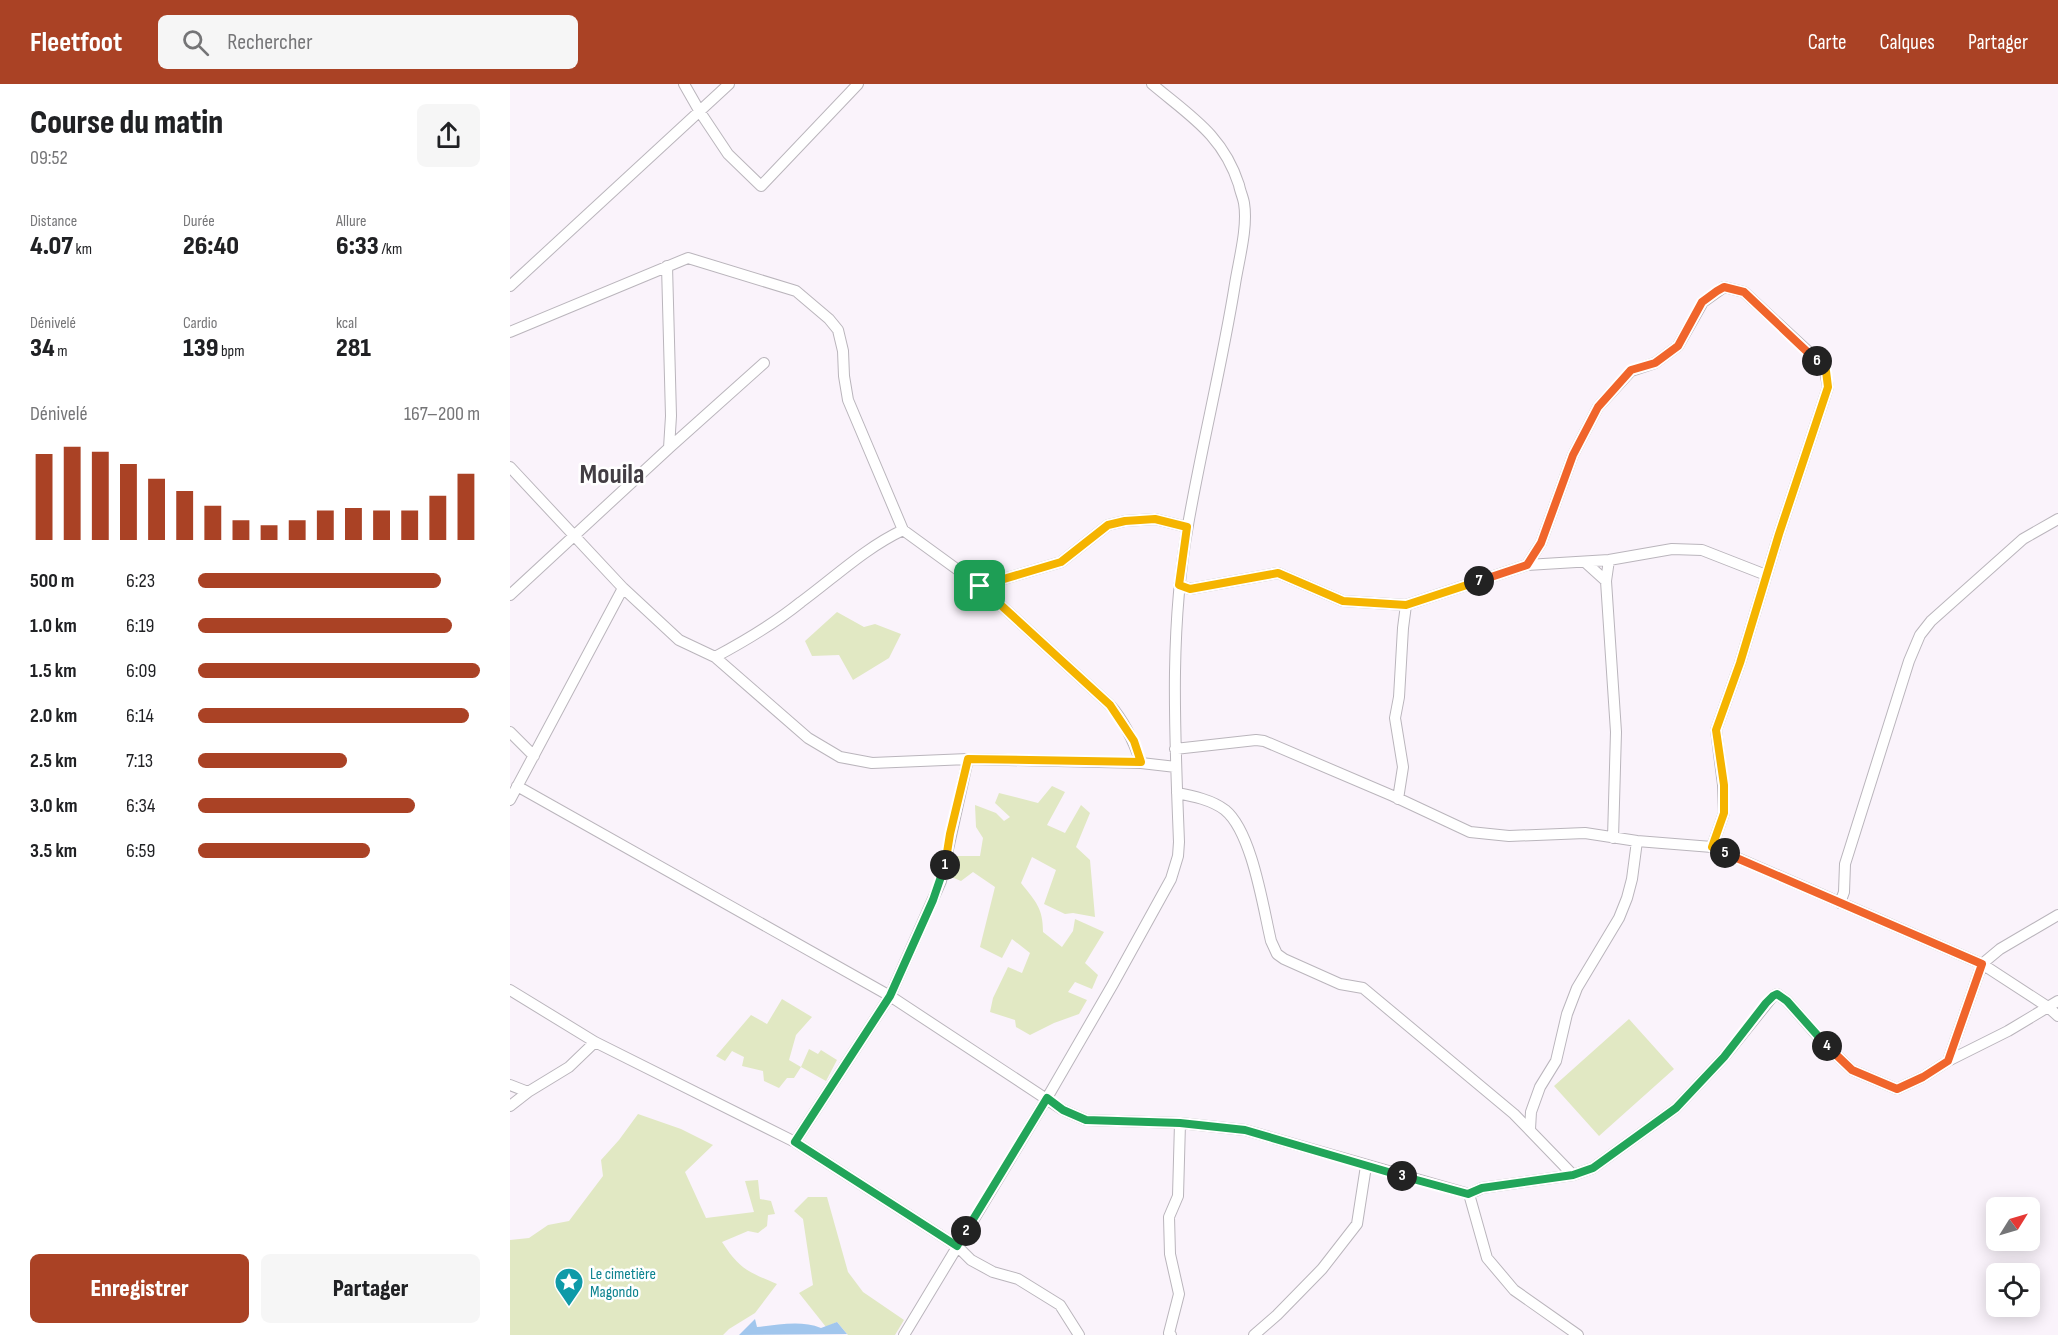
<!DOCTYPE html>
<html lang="fr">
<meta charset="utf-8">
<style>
:root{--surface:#fff;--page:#f6f6f6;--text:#202124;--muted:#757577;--accent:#aa4225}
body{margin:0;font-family:"Sofia Sans Condensed",sans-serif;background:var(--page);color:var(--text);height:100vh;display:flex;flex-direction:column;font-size:22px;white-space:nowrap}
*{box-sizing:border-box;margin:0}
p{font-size:20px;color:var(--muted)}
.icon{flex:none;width:33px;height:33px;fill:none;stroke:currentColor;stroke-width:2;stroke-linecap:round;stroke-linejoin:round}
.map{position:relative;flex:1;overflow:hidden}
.sheet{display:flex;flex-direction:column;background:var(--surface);width:510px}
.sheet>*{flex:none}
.needle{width:39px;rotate:53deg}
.buttons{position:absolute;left:1476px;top:1113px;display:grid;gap:12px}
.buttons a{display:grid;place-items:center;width:54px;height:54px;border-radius:9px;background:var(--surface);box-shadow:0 3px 15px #0003;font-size:30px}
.pin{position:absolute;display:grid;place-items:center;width:51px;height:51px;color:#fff;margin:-26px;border-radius:12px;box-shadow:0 3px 9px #0006}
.km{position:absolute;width:30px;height:30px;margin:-15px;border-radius:50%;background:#222;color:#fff;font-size:16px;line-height:30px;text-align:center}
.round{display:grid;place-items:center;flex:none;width:63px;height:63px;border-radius:9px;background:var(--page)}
.head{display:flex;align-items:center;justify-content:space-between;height:102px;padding:0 30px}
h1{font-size:33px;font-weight:800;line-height:45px}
.figures{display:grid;grid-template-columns:repeat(3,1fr);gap:9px;height:102px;padding:6px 30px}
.figures div{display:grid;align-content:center}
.figures b{font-size:26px;font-weight:800}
.figures small{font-size:16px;font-weight:400}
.figures p{font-size:16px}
.chart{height:168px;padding:12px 30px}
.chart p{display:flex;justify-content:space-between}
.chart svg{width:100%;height:108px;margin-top:6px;stroke:var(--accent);stroke-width:6}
.action{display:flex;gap:12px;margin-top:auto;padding:12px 30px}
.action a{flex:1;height:69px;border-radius:9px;background:var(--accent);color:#fff;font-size:24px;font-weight:800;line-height:69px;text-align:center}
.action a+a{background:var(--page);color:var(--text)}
ul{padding:0 30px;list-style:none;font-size:20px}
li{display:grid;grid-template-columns:96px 72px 1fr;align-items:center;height:45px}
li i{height:15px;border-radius:8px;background:var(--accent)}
header{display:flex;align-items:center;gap:36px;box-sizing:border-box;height:84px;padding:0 30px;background:var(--accent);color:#fff}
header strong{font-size:28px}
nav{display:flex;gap:33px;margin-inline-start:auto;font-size:21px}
.search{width:420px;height:54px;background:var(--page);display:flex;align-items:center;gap:15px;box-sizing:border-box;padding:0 21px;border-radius:9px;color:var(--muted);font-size:22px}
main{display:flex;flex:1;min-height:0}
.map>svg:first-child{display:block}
</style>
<header>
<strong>Fleetfoot</strong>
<div class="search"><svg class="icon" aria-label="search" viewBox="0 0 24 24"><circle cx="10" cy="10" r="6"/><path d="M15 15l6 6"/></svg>Rechercher</div>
<nav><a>Carte</a><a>Calques</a><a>Partager</a></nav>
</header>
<main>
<section class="sheet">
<div class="head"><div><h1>Course du matin</h1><p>09:52</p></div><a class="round"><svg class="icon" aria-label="share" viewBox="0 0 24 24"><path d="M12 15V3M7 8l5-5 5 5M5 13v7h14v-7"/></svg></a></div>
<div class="figures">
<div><p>Distance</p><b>4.07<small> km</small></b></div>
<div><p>Durée</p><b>26:40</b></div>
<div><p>Allure</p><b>6:33<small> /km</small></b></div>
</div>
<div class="figures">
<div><p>Dénivelé</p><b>34<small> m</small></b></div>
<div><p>Cardio</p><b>139<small> bpm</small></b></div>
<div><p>kcal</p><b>281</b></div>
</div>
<div class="chart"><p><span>Dénivelé</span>167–200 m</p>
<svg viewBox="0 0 160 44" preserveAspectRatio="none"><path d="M5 44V9M15 44V6M25 44V8M35 44V13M45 44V19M55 44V24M65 44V30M75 44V36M85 44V38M95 44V36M105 44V32M115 44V31M125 44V32M135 44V32M145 44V26M155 44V17"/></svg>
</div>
<ul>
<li><b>500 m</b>6:23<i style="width:86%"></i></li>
<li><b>1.0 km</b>6:19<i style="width:90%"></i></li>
<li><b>1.5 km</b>6:09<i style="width:100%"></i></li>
<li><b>2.0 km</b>6:14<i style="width:96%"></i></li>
<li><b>2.5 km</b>7:13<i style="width:53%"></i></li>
<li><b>3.0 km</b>6:34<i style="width:77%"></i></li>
<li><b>3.5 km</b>6:59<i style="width:61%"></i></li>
</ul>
<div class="action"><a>Enregistrer</a><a>Partager</a></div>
</section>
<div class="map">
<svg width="1548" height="1251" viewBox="0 0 1548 1251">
<rect width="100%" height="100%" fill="#faf3fb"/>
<path fill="#e1e8c3" d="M327 528 354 543 365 540 391 550 379 574 343 596 329 571 302 572 295 557Z
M542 702 555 708 537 741 555 749 571 721 580 729 566 763 580 776 585 833 563 829 555 830 534 820 546 786 522 773 511 799C526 818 533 824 533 848L552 863 563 847 565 835 594 848 575 879 588 891 582 905 565 898 558 908 577 916 569 930 544 939 520 951 506 943 505 936 480 928 483 914 498 883 512 889 520 869 502 855 492 874 470 863 485 803 463 788 451 797 439 792 445 772H470L473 754 466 743 465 721 486 729 494 737 500 733 485 719 489 709 528 719Z
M272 915 302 933 286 951 279 976 291 983 299 965 308 970 311 966 327 976 316 997 291 983 284 994H277L269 1004 254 997 253 987 232 982 234 973 222 967 215 977 206 972 241 931 257 940Z
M1119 935 1164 985 1089 1052 1044 1002Z
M128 1030 171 1045 203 1061 175 1088 196 1134 244 1128 235 1097 248 1096 250 1115 261 1117 265 1130 258 1131 257 1142 248 1149 238 1147 212 1158C230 1186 239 1188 267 1200L245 1229 219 1245 213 1251H0V1156L19 1154 38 1141 59 1137 93 1092 91 1076 109 1056Z
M298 1113H317L338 1188 353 1208 394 1236 385 1251H338L327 1238 316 1243 289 1209 303 1201 293 1135 284 1127Z"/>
<path fill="#a1c6ed" d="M245 1235 247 1243C268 1241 291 1236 311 1244L327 1238 337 1250 229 1251Z"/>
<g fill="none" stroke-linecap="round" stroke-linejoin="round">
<g stroke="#bab5bc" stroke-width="12">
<path id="minor" d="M174 0 190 28 218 70 251 102 348 0
M0 202 219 0
M0 248 178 174 286 207 319 235 328 246 333 267 334 292 338 316 393 446 470 502 600 621C615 638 624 658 631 679
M159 364 254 279
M0 383 113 504 0 716
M1099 476 1096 497 1106 648 1103 754
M1075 478 1096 497
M1017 481 1099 476 1162 465 1192 466 1256 491
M669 501 680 505 768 489 833 517 896 521 1017 481 1031 459 1063 371 1088 323 1121 287 1145 279 1168 262 1193 218 1214 203 1234 208 1302 271 1315 287 1318 303 1269 450 1230 579 1206 646 1213 701 1214 729 1202 763
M470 502 551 478 598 441 615 437 645 435 677 443
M113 504 169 556 205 573 298 654 330 673 362 679 458 675 631 679 666 683
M0 511 159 364 161 332 157 182
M205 573C235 557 265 539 291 518 325 493 355 464 393 446
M0 648 24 672
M665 665 746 656 754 657 883 712 960 748 999 752 1075 749 1127 757 1202 763 1472 880 1538 923 1548 932
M7 702 380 912 553 1026 576 1036 670 1039 735 1046 959 1110 977 1174 1004 1206 1068 1251
M667 709C683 712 702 716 715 726 742 748 753 823 761 857L767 870 774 875 830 900 853 904 1004 1030 1063 1091
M888 715 893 683 885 634 889 613 893 544 896 521
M1330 819 1334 808 1335 780 1399 577 1410 551 1421 537 1513 455 1548 435
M0 906 85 958 285 1058 447 1162 461 1176 483 1188 508 1195 550 1221 569 1251
M1438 977 1472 880 1490 865 1548 831
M0 1001 18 1008
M0 1022 18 1008 59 983 85 958
M1020 1045 1021 1028 1030 1003 1046 977 1057 930 1067 904 1109 834 1117 814 1122 795 1127 757
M285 1058 380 912 431 797 458 675
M959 1110 972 1104 1063 1091 1083 1084 1166 1024 1214 973 1263 912 1267 910 1277 917 1313 958 1342 986 1387 1005 1413 993 1438 977 1498 947 1548 917
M394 1251 537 1014 603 900 661 795 668 772 669 758C665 653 659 545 678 441 692 360 712 281 725 200 729 175 738 143 734 119 733 113 730 107 729 101 713 51 680 32 642 0
M661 1251 659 1249 669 1210 660 1170 659 1133 668 1112 670 1039
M744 1251 767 1231 812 1185 847 1140 856 1082"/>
</g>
<use href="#minor" stroke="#fff" stroke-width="10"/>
</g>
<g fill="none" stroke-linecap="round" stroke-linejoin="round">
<g stroke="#fff" stroke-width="12">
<path id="split-1" d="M435 781 440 750 458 675 631 678 624 657 600 621 470 502"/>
</g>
<g stroke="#fff" stroke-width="12">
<path id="split-2" d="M435 781 423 816 380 912 285 1058 447 1162 456 1147"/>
</g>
<g stroke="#fff" stroke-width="12">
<path id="split-3" d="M456 1147 537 1014 553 1026 576 1036 670 1039 735 1046 892 1092"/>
</g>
<g stroke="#fff" stroke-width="12">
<path id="split-4" d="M892 1092 958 1110 972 1104 1063 1091 1083 1084 1166 1024 1214 973 1256 919 1263 912 1267 910 1277 917 1317 962"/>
</g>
<g stroke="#fff" stroke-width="12">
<path id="split-5" d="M1215 769 1472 880 1438 977 1413 993 1387 1005 1342 986 1317 962"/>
</g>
<g stroke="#fff" stroke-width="12">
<path id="split-6" d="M1215 769 1202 763 1214 729V701L1206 646 1230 579 1269 450 1318 303 1316 287 1307 277"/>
</g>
<g stroke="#fff" stroke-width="12">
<path id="split-7" d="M969 497 1017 481 1031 459 1063 371 1088 323 1121 286 1145 279 1168 262 1192 218 1207 207 1214 203 1234 208 1307 277"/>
</g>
<g stroke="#fff" stroke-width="12">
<path id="split-8" d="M470 502 551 478 598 441 615 437 645 435 677 443 669 501 680 505 768 489 833 517 896 521 969 497"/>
</g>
<use href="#split-1" stroke="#f5b400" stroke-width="8"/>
<use href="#split-2" stroke="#22a559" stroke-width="8"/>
<use href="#split-3" stroke="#22a559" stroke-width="8"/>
<use href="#split-4" stroke="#22a559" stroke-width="8"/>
<use href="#split-5" stroke="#f0652b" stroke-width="8"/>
<use href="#split-6" stroke="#f5b400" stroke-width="8"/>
<use href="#split-7" stroke="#f0652b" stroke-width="8"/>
<use href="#split-8" stroke="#f5b400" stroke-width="8"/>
</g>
<defs>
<g id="sight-pin" transform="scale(1.5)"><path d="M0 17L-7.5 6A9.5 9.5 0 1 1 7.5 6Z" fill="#0f9aa8" stroke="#fff"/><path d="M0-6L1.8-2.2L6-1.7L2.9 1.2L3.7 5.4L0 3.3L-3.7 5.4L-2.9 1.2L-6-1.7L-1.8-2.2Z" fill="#fff"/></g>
</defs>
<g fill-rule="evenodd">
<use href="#sight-pin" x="59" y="1198"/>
</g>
<g text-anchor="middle" stroke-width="5" stroke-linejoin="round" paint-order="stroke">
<g font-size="16" fill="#0d838f" stroke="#fff" text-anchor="start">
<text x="80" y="1195">Le cimetière<tspan x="80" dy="18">Magondo</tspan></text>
</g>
<g font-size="28" font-weight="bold" fill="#433e44" stroke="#fff">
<text x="102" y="399">Mouila</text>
</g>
</g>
</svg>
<div class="buttons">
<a><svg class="needle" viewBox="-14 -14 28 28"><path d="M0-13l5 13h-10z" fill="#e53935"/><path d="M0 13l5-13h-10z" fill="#757577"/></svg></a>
<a><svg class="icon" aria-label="locate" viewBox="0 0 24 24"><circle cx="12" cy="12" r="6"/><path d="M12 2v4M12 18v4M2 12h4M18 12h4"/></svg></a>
</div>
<div class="pin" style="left:470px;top:502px;background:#1e9e55"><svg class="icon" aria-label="arrive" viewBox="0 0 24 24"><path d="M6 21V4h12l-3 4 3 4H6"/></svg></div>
<b class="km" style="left:435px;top:781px">1</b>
<b class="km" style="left:456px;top:1147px">2</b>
<b class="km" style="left:892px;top:1092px">3</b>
<b class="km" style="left:1317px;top:962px">4</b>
<b class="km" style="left:1215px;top:769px">5</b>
<b class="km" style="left:1307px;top:277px">6</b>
<b class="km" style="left:969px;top:497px">7</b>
</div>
</main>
